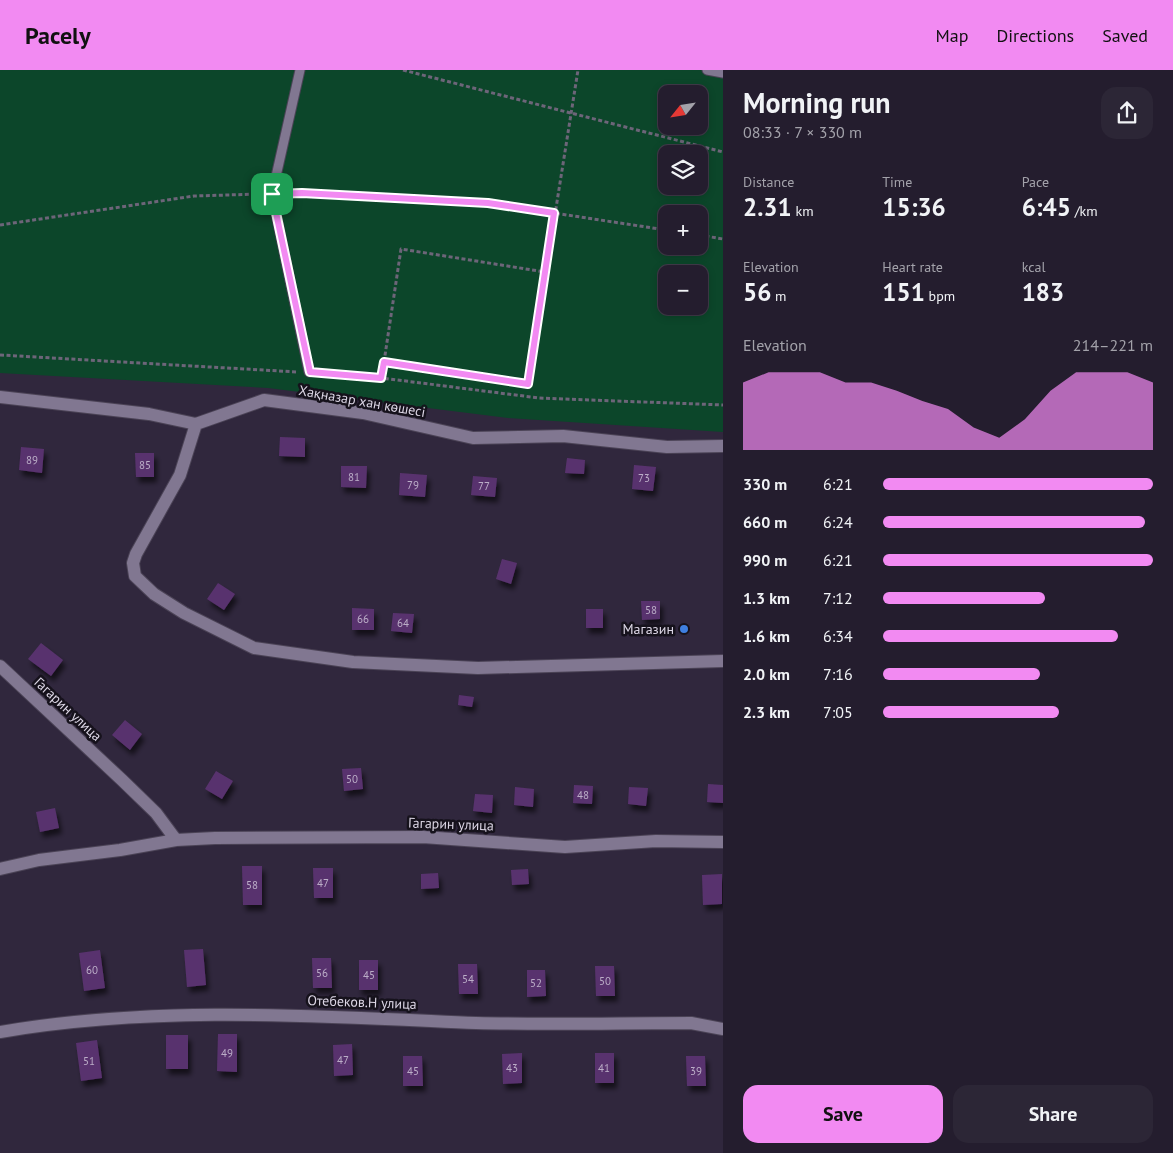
<!DOCTYPE html>
<meta charset="utf-8">
<style>
:root{--surface:#241d2e;--page:#2c2636;--text:#f1f3f6;--muted:#a3a2aa;--line:#413b4a;--accent:#f28af2}
body{margin:0;font-family:"PT Sans",sans-serif;background:var(--page);color:var(--text);height:100vh;display:flex;flex-direction:column;font-size:19px;white-space:nowrap}
*{box-sizing:border-box;margin:0}
p{font-size:16px;color:var(--muted)}
.icon{flex:none;width:28px;height:28px;fill:none;stroke:currentColor;stroke-width:2;stroke-linecap:round;stroke-linejoin:round}
.map{position:relative;flex:1;overflow:hidden}
.drawer{display:flex;flex-direction:column;background:var(--surface);width:450px}
.drawer>*{flex:none}
.needle{width:32px;rotate:240deg}
.fabs{position:absolute;left:658px;top:15px;display:grid;gap:10px}
.fabs a{display:grid;place-items:center;width:50px;height:50px;border-radius:10px;background:var(--surface);box-shadow:0 2px 8px #0003,0 0 0 1px var(--line);font-size:25px}
.pin{position:absolute;display:grid;place-items:center;width:42px;height:42px;color:#fff;margin:-21px;border-radius:10px;box-shadow:0 2px 8px #0006}
.round{display:grid;place-items:center;flex:none;width:52px;height:52px;border-radius:15px;background:var(--page)}
.head{display:flex;align-items:center;justify-content:space-between;height:85px;padding:0 20px}
h1{font-size:28px;font-weight:800;line-height:38px}
.metrics{display:grid;grid-template-columns:repeat(3,1fr);gap:8px;height:85px;padding:5px 20px}
.metrics div{display:grid;align-content:center}
.metrics b{font-size:25px;font-weight:800}
.metrics small{font-size:14px;font-weight:400}
.metrics p{font-size:14px}
.chart{height:140px;padding:10px 20px}
.chart p{display:flex;justify-content:space-between}
.chart svg{width:100%;height:90px;margin-top:5px;fill:var(--accent);opacity:.7}
.action{display:flex;gap:10px;margin-top:auto;padding:10px 20px}
.action a{flex:1;height:58px;border-radius:15px;background:var(--accent);color:#111;font-size:20px;font-weight:800;line-height:58px;text-align:center}
.action a+a{background:var(--page);color:var(--text)}
ul{padding:0 20px;list-style:none;font-size:16px}
li{display:grid;grid-template-columns:80px 60px 1fr;align-items:center;height:38px}
li i{height:12px;border-radius:6px;background:var(--accent)}
header{display:flex;align-items:center;gap:30px;box-sizing:border-box;height:70px;padding:0 25px;background:var(--accent);color:#111}
header strong{font-size:24px}
nav{display:flex;gap:28px;margin-inline-start:auto;font-size:18px}
main{display:flex;flex:1;min-height:0}
.map>svg:first-child{display:block}
</style>
<header>
<strong>Pacely</strong>
<nav><a>Map</a><a>Directions</a><a>Saved</a></nav>
</header>
<main>
<div class="map">
<svg width="723" height="1083" viewBox="0 0 723 1083">
<defs>
<filter id="shadow"><feDropShadow dx="3" dy="5.5" stdDeviation="2.5" flood-color="#0009"/></filter>
</defs>
<rect width="100%" height="100%" fill="#30273d"/>
<path fill="#0c462a" fill-rule="evenodd" d="M0 0H723V362L508 348 268 318 0 303ZM666 24H699V56H666ZM666 84H699V116H666ZM666 144H699V176H666ZM666 204H699V236H666Z"/>
<path fill="#59326e" filter="url(#shadow)" d="M280 367 305 368V387L279 386Z
M21 377 44 379 42 403 19 400Z
M135 383H154V407H136Z
M567 388 585 390 584 404 565 403Z
M634 395 656 397 653 421 632 419Z
M341 396H367L366 418 341 417Z
M400 403 427 405 425 427 399 425Z
M473 406 497 408 495 427 471 425Z
M502 489 517 493 511 514 496 509Z
M218 513 235 524 224 540 207 529Z
M641 531H660V549L642 550Z
M352 538 374 539V560H352Z
M586 539H603V558H586Z
M393 543 414 544 412 563 391 561Z
M41 573 63 590 51 606 28 589Z
M459 625 474 627 472 637 458 635Z
M125 650 142 664 130 680 112 665Z
M361 698 363 719 344 721 342 699Z
M216 701 233 711 222 729 205 719Z
M708 714 723 715V733L707 732Z
M574 715 593 716 592 734 573 733Z
M515 717 534 719 533 737 514 735Z
M629 717 648 718 646 736 628 734Z
M475 724 493 725 492 743 473 741Z
M55 738 59 758 40 762 36 742Z
M242 796H262V835H243Z
M313 798H333V828H314Z
M528 799 529 814 512 815 511 800Z
M438 803 439 818 421 819V804Z
M722 804V834L703 835 702 805Z
M203 879 206 915 187 917 184 880Z
M100 880 105 918 84 921 79 883Z
M312 888H331L332 918H313Z
M359 890H378V920H359Z
M458 894H477L478 924H459Z
M595 896H614L615 926H596Z
M527 900H545L546 926 527 927Z
M218 964H237V1002L217 1001Z
M166 965H188V999H166Z
M97 970 102 1008 81 1011 76 973Z
M352 974 353 1005 334 1006 333 975Z
M522 983V1013L503 1014 502 984Z
M595 983H614V1013H595Z
M403 986H422L423 1016H403Z
M686 986H705L706 1016H687Z"/>
<g fill="none" stroke-linecap="round" stroke-linejoin="round">
<g stroke="#4b4356" stroke-width="11">
<path id="service" d="M300 0 272 124 309 302
M707 0 723 3"/>
</g>
<g stroke="#4b4356" stroke-width="14">
<path id="minor" d="M0 327 149 344 196 354 264 330 363 343 473 368 563 366 667 377 723 376
M196 354 180 405 136 484 133 493 135 506 154 524 184 543 254 578 353 592 478 598 723 591
M0 596 122 710 156 743 176 770
M0 799 39 790 120 780 176 770 215 768 423 767 565 777 656 771 723 772
M0 962C157 935 317 946 476 953 547 955 620 953 691 953L723 959"/>
</g>
<path stroke="#6d6579" stroke-width="3" stroke-dasharray="4 2.5" stroke-linecap="butt" d="M403 0 723 82
M284 124 488 133 666 160
M0 155 194 126 260 124
M699 165 723 169
M0 285 297 302
M384 292 401 179 545 202
M320 303 358 305 539 328 723 335
M381 308 384 292 528 314 578 0"/>
<use href="#service" stroke="#817791" stroke-width="9"/>
<use href="#minor" stroke="#817791" stroke-width="12"/>
</g>
<g fill="none" stroke-linecap="round" stroke-linejoin="round">
<g stroke="#fff" stroke-width="10">
<path id="route" d="M302 123 488 133 554 143 528 314 384 292 381 308 310 302 272 124Z"/>
</g>
<use href="#route" stroke="#f28af2" stroke-width="6"/>
</g>
<circle fill="#3f7fe0" stroke="#16121c" stroke-width="2" cx="684" cy="559" r="5"/>
<g text-anchor="middle" stroke-width="5" stroke-linejoin="round" paint-order="stroke">
<g font-size="11" fill="#bcaec8">
<text x="32" y="394">89</text>
<text x="145" y="399">85</text>
<text x="354" y="411">81</text>
<text x="644" y="412">73</text>
<text x="413" y="419">79</text>
<text x="484" y="420">77</text>
<text x="651" y="544">58</text>
<text x="363" y="553">66</text>
<text x="403" y="557">64</text>
<text x="352" y="713">50</text>
<text x="583" y="729">48</text>
<text x="323" y="817">47</text>
<text x="252" y="819">58</text>
<text x="92" y="904">60</text>
<text x="322" y="907">56</text>
<text x="369" y="909">45</text>
<text x="468" y="913">54</text>
<text x="605" y="915">50</text>
<text x="536" y="917">52</text>
<text x="227" y="987">49</text>
<text x="343" y="994">47</text>
<text x="89" y="995">51</text>
<text x="512" y="1002">43</text>
<text x="604" y="1002">41</text>
<text x="413" y="1005">45</text>
<text x="696" y="1005">39</text>
</g>
<g font-size="14" fill="#ddd7e6" stroke="#16121c">
<text transform="translate(362 331) rotate(10)" y="5">Хақназар хан көшесі</text>
<text transform="translate(68 639) rotate(43)" y="5">Гагарин улица</text>
<text transform="translate(451 754) rotate(2)" y="5">Гагарин улица</text>
<text transform="translate(362 932) rotate(2)" y="5">Отебеков.Н улица</text>
</g>
<g font-size="14" fill="#ddd7e6" stroke="#16121c" text-anchor="end">
<text x="674" y="564">Магазин</text>
</g>
</g>
</svg>
<div class="fabs">
<a><svg class="needle" viewBox="-14 -14 28 28"><path d="M0-13l5 13h-10z" fill="#e53935"/><path d="M0 13l5-13h-10z" fill="#a3a2aa"/></svg></a>
<a><svg class="icon" aria-label="layers" viewBox="0 0 24 24"><path d="M12 4l9 5-9 5-9-5zM3 14l9 5 9-5"/></svg></a>
<a>+</a>
<a>−</a>
</div>
<div class="pin" style="left:272px;top:124px;background:#1e9e55"><svg class="icon" aria-label="arrive" viewBox="0 0 24 24"><path d="M6 21V4h12l-3 4 3 4H6"/></svg></div>
</div>
<section class="drawer">
<div class="head"><div><h1>Morning run</h1><p>08:33 · 7 × 330 m</p></div><a class="round"><svg class="icon" aria-label="share" viewBox="0 0 24 24"><path d="M12 15V3M7 8l5-5 5 5M5 13v7h14v-7"/></svg></a></div>
<div class="metrics">
<div><p>Distance</p><b>2.31<small> km</small></b></div>
<div><p>Time</p><b>15:36</b></div>
<div><p>Pace</p><b>6:45<small> /km</small></b></div>
</div>
<div class="metrics">
<div><p>Elevation</p><b>56<small> m</small></b></div>
<div><p>Heart rate</p><b>151<small> bpm</small></b></div>
<div><p>kcal</p><b>183</b></div>
</div>
<div class="chart"><p><span>Elevation</span>214–221 m</p>
<svg viewBox="0 0 160 44" preserveAspectRatio="none"><path d="M0 44V11L10 6L20 6L30 6L40 11L50 11L60 15L70 20L80 24L90 33L100 38L110 29L120 15L130 6L140 6L150 6L160 11V44z"/></svg>
</div>
<ul>
<li><b>330 m</b>6:21<i style="width:100%"></i></li>
<li><b>660 m</b>6:24<i style="width:97%"></i></li>
<li><b>990 m</b>6:21<i style="width:100%"></i></li>
<li><b>1.3 km</b>7:12<i style="width:60%"></i></li>
<li><b>1.6 km</b>6:34<i style="width:87%"></i></li>
<li><b>2.0 km</b>7:16<i style="width:58%"></i></li>
<li><b>2.3 km</b>7:05<i style="width:65%"></i></li>
</ul>
<div class="action"><a>Save</a><a>Share</a></div>
</section>
</main>
